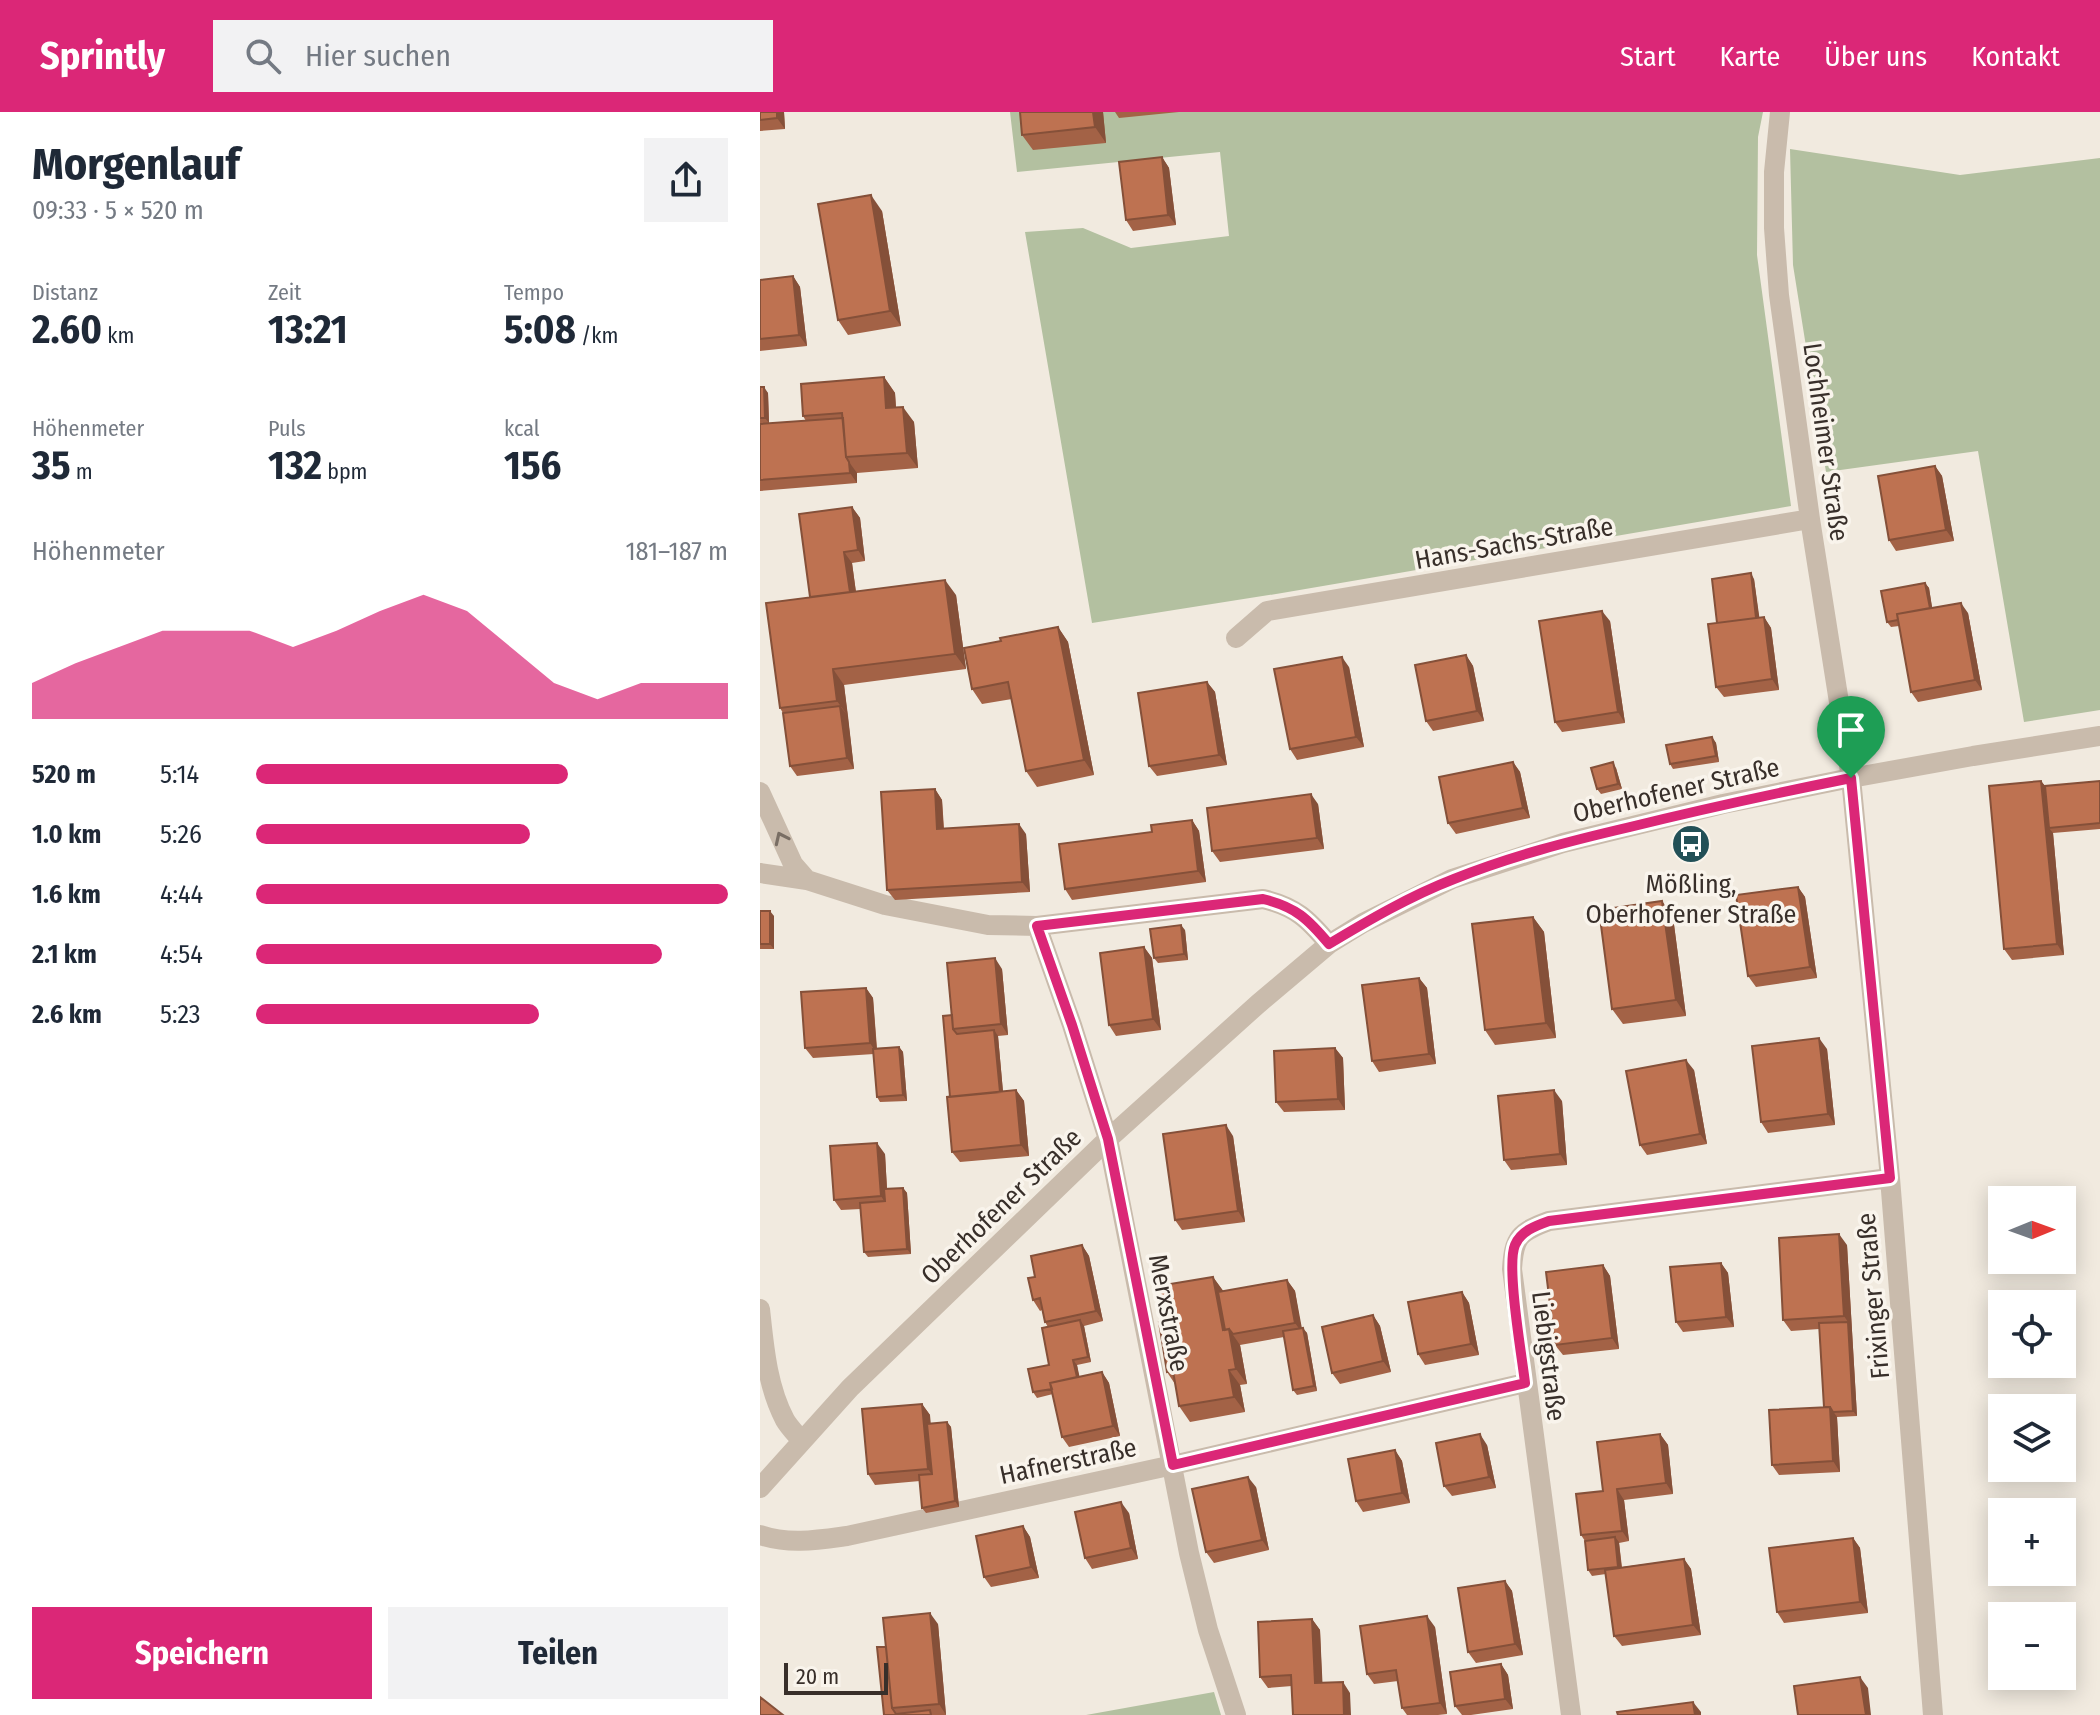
<!DOCTYPE html>
<html lang="de">
<meta charset="utf-8">
<style>
:root{--surface:#fff;--page:#f2f2f3;--text:#1f2937;--muted:#747a83;--accent:#db2777}
body{margin:0;font-family:"Fira Sans Condensed",sans-serif;background:var(--page);color:var(--text);height:100vh;display:flex;flex-direction:column;font-size:30px;white-space:nowrap}
*{box-sizing:border-box;margin:0}
p{font-size:26px;color:var(--muted)}
.icon{flex:none;width:44px;height:44px;fill:none;stroke:currentColor;stroke-width:2;stroke-linecap:round;stroke-linejoin:round}
.map{position:relative;flex:1;overflow:hidden}
.sheet{display:flex;flex-direction:column;background:var(--surface);width:760px}
.sheet>*{flex:none}
.needle{width:52px;rotate:89deg}
.controls{position:absolute;left:1228px;top:1074px;display:grid;gap:16px}
.controls a{display:grid;place-items:center;width:88px;height:88px;border-radius:0px;background:var(--surface);box-shadow:0 4px 20px #0003;font-size:40px}
.scale{position:absolute;left:24px;bottom:20px;width:104px;box-sizing:border-box;padding-left:8px;border:4px solid #382f2a;border-top:0;font-size:22px;line-height:28px;white-space:nowrap;color:#382f2a;-webkit-text-stroke:6px #f9f4ec;paint-order:stroke}
.pin{position:absolute;display:grid;place-items:center;width:68px;height:68px;color:#fff;margin:-82px -34px;border-radius:50% 50% 50% 0;rotate:-45deg;box-shadow:0 0 8px #0007}
.pin .icon{rotate:45deg}
.round{display:grid;place-items:center;flex:none;width:84px;height:84px;border-radius:0px;background:var(--page)}
.overview{display:flex;align-items:center;justify-content:space-between;height:136px;padding:0 32px}
h1{font-size:44px;font-weight:700;line-height:60px}
.metrics{display:grid;grid-template-columns:repeat(3,1fr);gap:12px;height:136px;padding:8px 32px}
.metrics div{display:grid;align-content:center}
.metrics b{font-size:40px;font-weight:700}
.metrics small{font-size:22px;font-weight:400}
.metrics p{font-size:22px}
.chart{height:224px;padding:16px 32px}
.chart p{display:flex;justify-content:space-between}
.chart svg{width:100%;height:144px;margin-top:8px;fill:var(--accent);opacity:.7}
.cta{display:flex;gap:16px;margin-top:auto;padding:16px 32px}
.cta a{flex:1;height:92px;border-radius:0px;background:var(--accent);color:#fff;font-size:32px;font-weight:700;line-height:92px;text-align:center}
.cta a+a{background:var(--page);color:var(--text)}
ul{padding:0 32px;list-style:none;font-size:26px}
li{display:grid;grid-template-columns:128px 96px 1fr;align-items:center;height:60px}
li i{height:20px;border-radius:10px;background:var(--accent)}
header{display:flex;align-items:center;gap:48px;box-sizing:border-box;height:112px;padding:0 40px;background:var(--accent);color:#fff}
header strong{font-size:38px}
nav{display:flex;gap:44px;margin-inline-start:auto;font-size:28px}
.search{width:560px;height:72px;background:var(--page);display:flex;align-items:center;gap:20px;box-sizing:border-box;padding:0 28px;border-radius:0px;color:var(--muted);font-size:30px}
main{display:flex;flex:1;min-height:0}
.map>svg:first-child{display:block}
</style>
<header>
<strong>Sprintly</strong>
<div class="search"><svg class="icon" aria-label="search" viewBox="0 0 24 24"><circle cx="10" cy="10" r="6"/><path d="M15 15l6 6"/></svg>Hier suchen</div>
<nav><a>Start</a><a>Karte</a><a>Über uns</a><a>Kontakt</a></nav>
</header>
<main>
<section class="sheet">
<div class="overview"><div><h1>Morgenlauf</h1><p>09:33 · 5 × 520 m</p></div><a class="round"><svg class="icon" aria-label="share" viewBox="0 0 24 24"><path d="M12 15V3M7 8l5-5 5 5M5 13v7h14v-7"/></svg></a></div>
<div class="metrics">
<div><p>Distanz</p><b>2.60<small> km</small></b></div>
<div><p>Zeit</p><b>13:21</b></div>
<div><p>Tempo</p><b>5:08<small> /km</small></b></div>
</div>
<div class="metrics">
<div><p>Höhenmeter</p><b>35<small> m</small></b></div>
<div><p>Puls</p><b>132<small> bpm</small></b></div>
<div><p>kcal</p><b>156</b></div>
</div>
<div class="chart"><p><span>Höhenmeter</span>181–187 m</p>
<svg viewBox="0 0 160 44" preserveAspectRatio="none"><path d="M0 44V33L10 27L20 22L30 17L40 17L50 17L60 22L70 17L80 11L90 6L100 11L110 22L120 33L130 38L140 33L150 33L160 33V44z"/></svg>
</div>
<ul>
<li><b>520 m</b>5:14<i style="width:66%"></i></li>
<li><b>1.0 km</b>5:26<i style="width:58%"></i></li>
<li><b>1.6 km</b>4:44<i style="width:100%"></i></li>
<li><b>2.1 km</b>4:54<i style="width:86%"></i></li>
<li><b>2.6 km</b>5:23<i style="width:60%"></i></li>
</ul>
<div class="cta"><a>Speichern</a><a>Teilen</a></div>
</section>
<div class="map">
<svg width="1340" height="1603" viewBox="0 0 1340 1603">
<rect width="100%" height="100%" fill="#f1eadf"/>
<path fill="#b3c0a0" d="M250 0H1003L998 25 997 143 1031 394 522 481 332 511 265 120 323 116 371 136 469 124 460 40 257 60Z
M1030 37 1200 63 1340 46V598L1264 610 1218 339 1066 360 1033 153Z
M454 1580 461 1603H326Z"/>
<g fill="none" stroke-linecap="round" stroke-linejoin="round">
<path stroke="#c9bbac" stroke-width="20" d="M1020 0 1014 60V116L1019 183 1050 407 1091 666 1130 1066 1173 1603
M476 526 507 499 1050 407
M0 680 33 752 47 768
M0 761 47 768 125 793 228 813 277 814 503 787C536 795 548 807 569 832
M277 814 312 913 348 1027 429 1441 448 1518 476 1603
M0 1197C4 1234 7 1274 25 1308 29 1315 36 1322 41 1328
M0 1376 90 1276 348 1027 498 892 569 832 603 811 692 767 803 731 963 692 1091 666 1213 644 1340 624
M0 1423C29 1433 58 1428 87 1424L413 1353 765 1271
M811 1603 752 1157C754 1125 759 1120 789 1109L1130 1066"/>
</g>
<path fill="#a36246" d="M0 0H24L25 17 0 19Z
M260 0H343L346 31 273 38 262 23Z
M355 0H419L359 6Z
M402 45 409 56 416 113 373 119 366 108Z
M122 99 141 214 88 223 78 208Z
M33 164 40 175 47 234 0 239V168Z
M124 265 135 281 136 296 154 310 158 356 97 361V371L0 379V312L46 309 43 304Z
M0 275 8 281 9 311 0 312Z
M1175 354 1182 364 1194 429 1136 439 1129 428Z
M92 395 100 406 105 449 92 451 96 480 196 483 206 557 84 573 94 657 37 664 30 654 23 601 20 596 50 485Z
M994 467 999 506 1004 505 1011 516 1019 578 964 585 956 575 957 511Z
M1165 471 1169 476 1172 496 1208 501 1222 578 1158 590 1151 580 1139 514 1131 515 1127 510Z
M850 509 865 611 802 620 795 610Z
M298 515 308 530 334 663 277 675 266 659 252 587 222 592 212 577 241 529Z
M706 543 713 554 724 609 673 619 666 609Z
M589 555 604 635 537 648 530 637Z
M447 570 455 580 467 653 397 664 389 654Z
M952 625 956 631 959 650 913 657 910 652Z
M753 650 760 660 770 706 696 722 688 711Z
M856 656 862 677 841 682 837 677Z
M1281 669 1285 674 1340 669V717L1293 721 1304 843 1252 848 1244 837Z
M175 677 182 688 184 716 266 722 270 780 135 788 127 778Z
M558 692 564 737 460 750 452 739Z
M432 708 439 719 446 770 312 788 305 777 392 720Z
M1038 775 1045 785 1057 866 996 875 988 864Z
M902 789 913 805 926 904 863 912 852 897Z
M0 799 14 804V837H0Z
M773 805 784 820 796 926 735 933 725 918Z
M425 818 428 848 398 851 394 846Z
M384 835 392 846 401 918 356 924 349 913Z
M242 857 248 923 238 924 243 980 256 978 264 989 269 1044 200 1050 192 1040 190 985 192 903Z
M659 866 667 876 676 952 619 960 612 949Z
M106 876 113 886 117 936 139 935 143 940 147 989 120 990 117 985 114 942 53 946 45 936Z
M575 936 583 946 585 998 524 1000 516 990Z
M1067 937 1075 1013 1008 1021 1001 1010Z
M934 958 947 1032 887 1043 880 1033Z
M802 989 807 1053 751 1058 744 1048Z
M473 1024 485 1110 422 1118 415 1108Z
M125 1042 127 1077 143 1076 147 1081 151 1142 108 1145 104 1140 101 1097 81 1098 74 1088Z
M322 1133 329 1144 343 1209 324 1214 331 1250 317 1253 319 1265 342 1260 349 1271 360 1324 309 1335 302 1325 293 1282 277 1286 273 1280 289 1253 288 1215 285 1210 282 1198 280 1199 273 1188Z
M1087 1133 1097 1304 1077 1305 1080 1360 1019 1363 1012 1353 1064 1295 1059 1217 1031 1219 1023 1208Z
M961 1151 968 1161 974 1215 923 1220 916 1210Z
M843 1153 850 1164 859 1237 803 1243 795 1233Z
M453 1165 463 1179 527 1168 535 1179 541 1216 547 1221 557 1279 537 1283 533 1278 524 1225 480 1233 487 1272 480 1273 485 1300 430 1310 419 1294 415 1272 407 1260 404 1209Z
M702 1180 709 1191 719 1243 665 1253 658 1242Z
M613 1203 620 1214 631 1260 580 1272 572 1261Z
M162 1292 170 1303V1312L187 1310 191 1315 199 1395 166 1401 162 1396 160 1369 115 1373 108 1362Z
M900 1322 908 1333 913 1382 864 1388 869 1429 859 1431 862 1455 924 1447 931 1457 941 1523 862 1534 854 1524 846 1462 832 1464 828 1458 825 1429 821 1423 843 1379Z
M727 1333 736 1376 692 1384 684 1374Z
M635 1338 642 1349 650 1391 603 1400 596 1389Z
M496 1375 509 1438 454 1451 446 1440Z
M369 1401 378 1447 332 1457 325 1446Z
M263 1414 270 1425 279 1466 231 1475 224 1465Z
M1093 1426 1100 1436 1108 1501 1024 1511 1017 1500Z
M745 1469 752 1479 763 1543 716 1551 708 1540Z
M552 1507 560 1518 562 1571 590 1581 532 1574 508 1576 500 1565Z
M178 1512 186 1603H124L126 1535Z
M675 1515 687 1602 678 1603H647L642 1596 638 1569 614 1572 607 1562Z
M741 1552 748 1563 753 1597 711 1603H702L695 1594Z"/>
<path fill="#855039" d="M17 0H24L25 17 17 6Z
M333 0H343L346 31 335 15Z
M402 45 409 56 416 113 408 103Z
M111 83 122 99 141 214 130 199Z
M33 164 40 175 47 234 39 223Z
M124 265 135 281 137 312 126 296Z
M4 275 8 281 9 311 5 306Z
M143 295 154 310 158 356 147 341Z
M89 350 97 361V371L90 361Z
M1175 354 1182 364 1194 429 1186 418Z
M92 395 100 406 105 449 98 438Z
M84 440 92 451 98 496 90 486Z
M991 461 994 467 1001 517 997 512Z
M185 468 196 483 206 557 195 542Z
M1165 471 1169 476 1174 507 1171 502Z
M1201 491 1208 501 1222 578 1215 568Z
M842 499 850 509 865 611 858 600Z
M1004 505 1011 516 1019 578 1012 567Z
M298 515 308 530 334 663 324 648Z
M706 543 713 554 724 609 717 599Z
M582 545 589 555 604 635 596 625Z
M73 557 84 573 88 604 77 589Z
M447 570 455 580 467 653 459 643Z
M80 594 88 604 94 657 87 646Z
M952 625 956 631 959 650 956 644Z
M753 650 760 660 770 706 763 696Z
M853 650 856 656 862 677 858 672Z
M1281 669 1289 679V716L1293 721 1304 843 1297 832Z
M175 677 182 688 184 727 177 717Z
M551 682 558 692 564 737 557 726Z
M432 708 439 719 446 770 438 759Z
M259 712 266 722 270 780 262 770Z
M1038 775 1045 785 1057 866 1050 855Z
M902 789 913 805 926 904 916 888Z
M10 799 14 804V837L10 832Z
M773 805 784 820 796 926 786 911Z
M421 813 425 818 428 848 424 842Z
M384 835 392 846 401 918 393 907Z
M235 846 242 857 248 923 241 912Z
M659 866 667 876 676 952 669 942Z
M106 876 113 886 117 942 110 931Z
M234 918 238 924 244 991 241 986Z
M1059 926 1067 937 1075 1013 1068 1002Z
M139 935 143 940 147 989 143 983Z
M575 936 583 946 585 998 578 987Z
M926 948 934 958 947 1032 940 1022Z
M256 978 264 989 269 1044 261 1033Z
M794 978 802 989 807 1053 800 1042Z
M466 1013 473 1024 485 1110 478 1099Z
M117 1031 125 1042 128 1095 121 1084Z
M143 1076 147 1081 151 1142 147 1137Z
M1079 1122 1087 1133 1097 1304 1093 1299 1088 1210 1084 1204Z
M322 1133 329 1144 343 1209 336 1199Z
M961 1151 968 1161 974 1215 966 1205Z
M843 1153 850 1164 859 1237 852 1226Z
M453 1165 464 1180 471 1220 480 1233 487 1272 476 1257 463 1218Z
M527 1168 535 1179 543 1222 535 1211Z
M702 1180 709 1191 719 1243 711 1232Z
M613 1203 620 1214 631 1260 623 1249Z
M320 1208 324 1214 331 1250 328 1245Z
M543 1216 547 1221 557 1279 554 1274Z
M313 1248 317 1253 322 1276 318 1271Z
M469 1258 480 1273 485 1300 474 1285Z
M342 1260 349 1271 360 1324 353 1314Z
M162 1292 170 1303 176 1368 168 1357Z
M1070 1295 1077 1305 1080 1360 1073 1349Z
M187 1310 191 1315 199 1395 195 1389Z
M720 1322 727 1333 736 1376 729 1365Z
M900 1322 908 1333 913 1382 906 1371Z
M635 1338 642 1349 650 1391 642 1381Z
M488 1365 496 1375 509 1438 502 1428Z
M857 1377 864 1388 869 1429 862 1419Z
M361 1390 369 1401 378 1447 371 1436Z
M263 1414 270 1425 279 1466 271 1455Z
M855 1425 859 1430 862 1460 858 1455Z
M1093 1426 1100 1436 1108 1501 1100 1490Z
M924 1447 931 1457 941 1523 933 1513Z
M745 1469 752 1479 763 1543 755 1532Z
M170 1501 178 1512 186 1603 179 1592Z
M667 1504 675 1515 687 1602 680 1591Z
M552 1507 560 1518 563 1582 555 1571Z
M741 1552 748 1563 753 1597 745 1587Z
M1100 1565 1108 1576 1111 1603H1106Z
M583 1570 590 1581 591 1603H584Z
M933 1590 941 1600V1603H935Z"/>
<path fill="#be7251" stroke="#855039" stroke-width="2" d="M0 0H17V6L0 8Z
M260 0H333L335 15 262 23Z
M402 45 408 103 366 108 359 50Z
M111 83 130 199 78 208 58 92Z
M33 164 39 223 0 227V168Z
M124 265 126 296 143 295 147 341 86 345 82 301 43 304 41 272Z
M0 275H4L5 306H0Z
M83 306 86 345 89 350 90 361 0 368V312Z
M1175 354 1186 418 1129 428 1118 364Z
M92 395 98 438 84 440 90 480 50 485 39 402Z
M991 461 996 506 957 511 952 467Z
M185 468 195 542 73 557 77 589 20 596 6 491Z
M1165 471 1170 496 1137 502 1138 508 1127 510 1121 479Z
M1201 491 1215 568 1151 580 1137 502Z
M842 499 858 600 795 610 779 509Z
M1004 505 1012 567 956 575 948 512Z
M298 515 324 648 266 659 248 570 212 577 204 536 241 529 240 526Z
M706 543 717 599 666 609 655 553Z
M582 545 596 625 530 637 514 557Z
M447 570 459 643 389 654 378 581Z
M80 594 87 646 30 654 23 601Z
M952 625 956 644 910 652 906 633Z
M753 650 763 696 688 711 679 665Z
M853 650 858 672 837 677 831 656Z
M1281 669 1297 832 1244 837 1229 674Z
M1340 669V711L1289 716 1285 674Z
M175 677 177 717 259 712 262 770 127 778 121 680Z
M551 682 557 726 452 739 447 696Z
M432 708 438 759 305 777 299 732 392 720 391 713Z
M1038 775 1050 855 988 864 976 783Z
M902 789 916 888 852 897 839 798Z
M0 799H10V832H0Z
M773 805 786 911 725 918 712 812Z
M421 813 424 842 394 846 390 817Z
M384 835 393 907 349 913 340 841Z
M235 846 241 912 193 917 187 851Z
M659 866 669 942 612 949 602 873Z
M106 876 110 931 45 936 41 880Z
M192 903 193 917 197 922 234 918 240 980 190 985 183 904Z
M1059 926 1068 1002 1001 1010 992 934Z
M139 935 143 983 117 985 113 937Z
M575 936 578 987 516 990 514 939Z
M926 948 940 1022 880 1033 866 959Z
M256 978 261 1033 192 1040 187 985Z
M794 978 800 1042 744 1048 738 984Z
M466 1013 478 1099 415 1108 403 1022Z
M117 1031 121 1084 74 1088 70 1034Z
M143 1076 147 1137 104 1140 100 1091 125 1089 124 1077Z
M1079 1122 1084 1204 1023 1208 1019 1126Z
M322 1133 336 1199 285 1210 280 1186 273 1188 268 1166 275 1165 271 1144Z
M961 1151 966 1205 916 1210 910 1155Z
M843 1153 852 1226 795 1233 786 1160Z
M453 1165 463 1218 469 1217 476 1257 469 1258 474 1285 419 1294 413 1259 407 1260 399 1210 404 1209 398 1174Z
M527 1168 535 1211 473 1222 469 1217 465 1218 458 1180Z
M702 1180 711 1232 658 1242 648 1190Z
M613 1203 623 1249 572 1261 562 1215Z
M320 1208 328 1245 313 1248 317 1265 290 1271 292 1277 273 1280 268 1257 289 1253 282 1216Z
M1088 1210 1093 1299 1073 1300 1070 1295H1064L1059 1211Z
M543 1216 554 1274 533 1278 523 1219Z
M342 1260 353 1314 302 1325 290 1271Z
M162 1292 168 1357 108 1362 102 1297Z
M1070 1295 1073 1349 1012 1353 1009 1298Z
M187 1310 195 1389 162 1396 159 1363 172 1362 167 1312Z
M720 1322 729 1365 684 1374 676 1331Z
M900 1322 906 1371 857 1377 862 1419 821 1423 816 1382 843 1379 837 1330Z
M635 1338 642 1381 596 1389 588 1347Z
M488 1365 502 1428 446 1440 432 1377Z
M361 1390 371 1436 325 1446 315 1400Z
M263 1414 271 1455 224 1465 216 1424Z
M855 1425 858 1455 828 1458 825 1429Z
M1093 1426 1100 1490 1017 1500 1009 1436Z
M924 1447 933 1513 854 1524 845 1458Z
M745 1469 755 1532 708 1540 698 1476Z
M170 1501 179 1592 132 1596 123 1506Z
M667 1504 680 1591 642 1596 636 1558 607 1562 600 1514Z
M552 1507 555 1571 583 1570 584 1603H533L531 1563 500 1565 498 1510Z
M117 1535H126L132 1596 136 1602 170 1598 171 1603H124Z
M741 1552 745 1587 695 1594 690 1560Z
M1100 1565 1106 1603H1038L1034 1574Z
M0 1585 23 1603H0Z
M933 1590 935 1603H858L857 1600Z"/>
<defs><path id="oneway-chevron" d="M-2-3.5L2.5 0L-2 3.5" fill="none" stroke-width="1.6" stroke-linecap="round" stroke-linejoin="round" transform="scale(2)"/></defs>
<use stroke="#796e64" href="#oneway-chevron" transform="translate(21 726) rotate(-115)"/>
<g fill="none" stroke-linecap="round" stroke-linejoin="round">
<g stroke="#fff" stroke-width="16">
<path id="route" d="M1091 666 1130 1066 789 1109C775 1114 761 1119 755 1133 746 1154 762 1244 765 1271L413 1353 348 1027 312 913 277 814 503 787C536 795 548 807 569 832 609 808 650 784 694 767 751 744 810 729 870 715 943 697 1017 681 1091 666Z"/>
</g>
<use href="#route" stroke="#db2777" stroke-width="10"/>
</g>
<defs>
<g id="bus-disc" transform="scale(2)"><circle r="9.5" fill="#225057" stroke="#f9f4ec"/><path d="M-5-6H5V4H4V6H2V4H-2V6H-4V4H-5ZM-3.5-4V0h7V-4ZM-3.5 1.2v1.5H-2V1.2ZM2 1.2v1.5H3.5V1.2Z" fill="#fff"/></g>
</defs>
<g fill-rule="evenodd">
<use href="#bus-disc" x="931" y="732"/>
</g>
<g text-anchor="middle" stroke-width="7" stroke-linejoin="round" paint-order="stroke">
<g font-size="26" fill="#382f2a" stroke="#f9f4ec">
<text transform="translate(1066 330) rotate(82)" y="9">Lochheimer Straße</text>
<text transform="translate(754 431) rotate(-10)" y="9">Hans-Sachs-Straße</text>
<text transform="translate(916 678) rotate(-13)" y="9">Oberhofener Straße</text>
<text transform="translate(241 1094) rotate(-44)" y="9">Oberhofener Straße</text>
<text transform="translate(1113 1184) rotate(-95)" y="9">Frixinger Straße</text>
<text transform="translate(409 1201) rotate(79)" y="9">Merxstraße</text>
<text transform="translate(789 1244) rotate(83)" y="9">Liebigstraße</text>
<text transform="translate(308 1349) rotate(-12)" y="9">Hafnerstraße</text>
</g>
<g font-size="26" fill="#382f2a" stroke="#f9f4ec">
<text x="931" y="781">Mößling,<tspan x="931" dy="30">Oberhofener Straße</tspan></text>
</g>
</g>
</svg>
<div class="controls">
<a><svg class="needle" viewBox="-14 -14 28 28"><path d="M0-13l5 13h-10z" fill="#e53935"/><path d="M0 13l5-13h-10z" fill="#747a83"/></svg></a>
<a><svg class="icon" aria-label="locate" viewBox="0 0 24 24"><circle cx="12" cy="12" r="6"/><path d="M12 2v4M12 18v4M2 12h4M18 12h4"/></svg></a>
<a><svg class="icon" aria-label="layers" viewBox="0 0 24 24"><path d="M12 4l9 5-9 5-9-5zM3 14l9 5 9-5"/></svg></a>
<a>+</a>
<a>−</a>
</div>
<div class="scale">20 m</div>
<div class="pin" style="left:1091px;top:666px;background:#1e9e55"><svg class="icon" aria-label="arrive" viewBox="0 0 24 24"><path d="M6 21V4h12l-3 4 3 4H6"/></svg></div>
</div>
</main>
